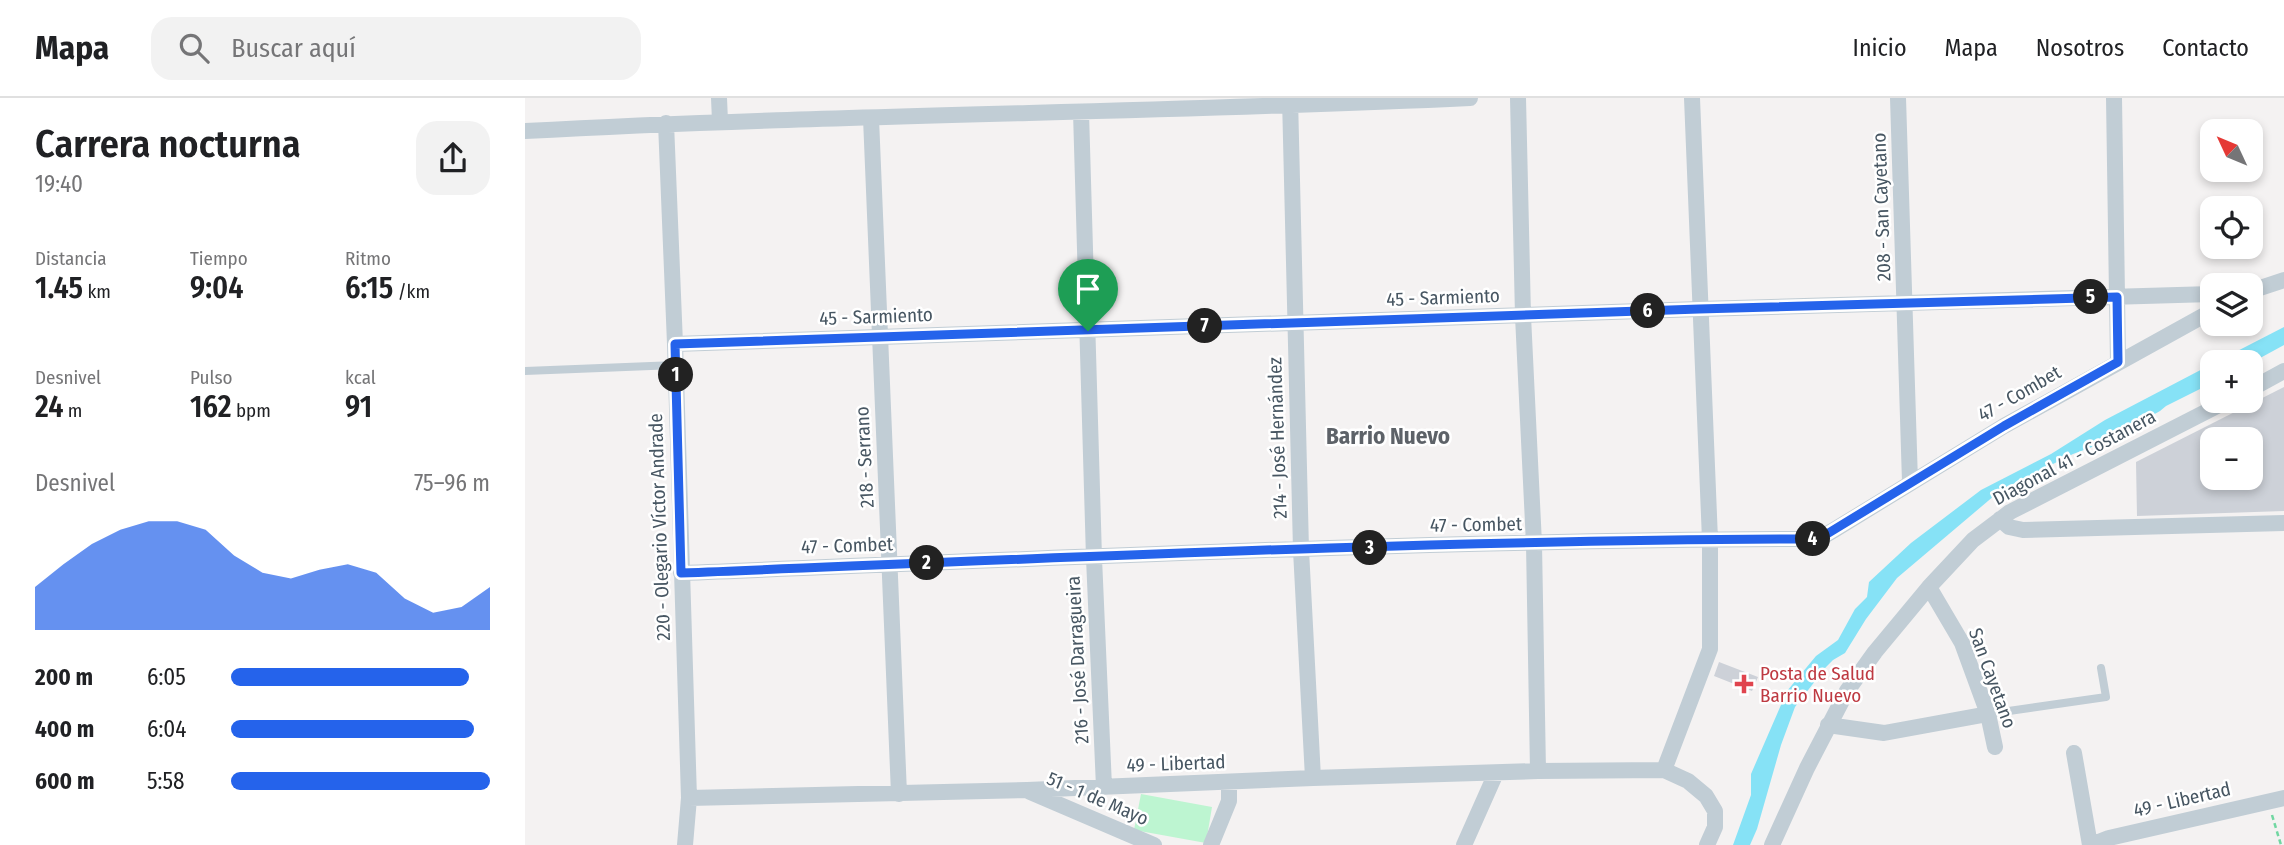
<!DOCTYPE html>
<html lang="es">
<meta charset="utf-8">
<style>
:root{--surface:#fff;--page:#f2f2f2;--text:#202124;--muted:#757577;--line:#e0e0e0;--accent:#2563eb}
body{margin:0;font-family:"Fira Sans Condensed",sans-serif;background:var(--page);color:var(--text);height:100vh;display:flex;flex-direction:column;font-size:26px;white-space:nowrap}
*{box-sizing:border-box;margin:0}
p{font-size:23px;color:var(--muted)}
.icon{flex:none;width:38px;height:38px;fill:none;stroke:currentColor;stroke-width:2;stroke-linecap:round;stroke-linejoin:round}
.map{position:relative;flex:1;overflow:hidden}
.drawer{display:flex;flex-direction:column;background:var(--surface);width:525px}
.drawer>*{flex:none}
.needle{width:46px;rotate:314deg}
.fabs{position:absolute;left:1675px;top:21px;display:grid;gap:14px}
.fabs a{display:grid;place-items:center;width:63px;height:63px;border-radius:14px;background:var(--surface);box-shadow:0 4px 10px #0003;font-size:35px}
.pin{position:absolute;display:grid;place-items:center;width:60px;height:60px;color:#fff;margin:-72px -30px;border-radius:50% 50% 50% 0;rotate:-45deg;box-shadow:0 0 7px #0007}
.pin .icon{rotate:45deg}
.km{position:absolute;width:35px;height:35px;margin:-18px;border-radius:50%;background:#222;color:#fff;font-size:19px;line-height:35px;text-align:center}
.round{display:grid;place-items:center;flex:none;width:74px;height:74px;border-radius:21px;background:var(--page)}
.overview{display:flex;align-items:center;justify-content:space-between;height:119px;padding:0 35px}
h1{font-size:38px;font-weight:600;line-height:52px}
.metrics{display:grid;grid-template-columns:repeat(3,1fr);gap:10px;height:119px;padding:7px 35px}
.metrics div{display:grid;align-content:center}
.metrics b{font-size:30px;font-weight:600}
.metrics small{font-size:19px;font-weight:400}
.metrics p{font-size:19px}
.chart{height:196px;padding:14px 35px}
.chart p{display:flex;justify-content:space-between}
.chart svg{width:100%;height:126px;margin-top:7px;fill:var(--accent);opacity:.7}
ul{padding:0 35px;list-style:none;font-size:23px}
li{display:grid;grid-template-columns:112px 84px 1fr;align-items:center;height:52px}
li i{height:18px;border-radius:9px;background:var(--accent)}
header{display:flex;align-items:center;gap:42px;box-sizing:border-box;height:98px;padding:0 35px;background:var(--surface);border-bottom:2px solid var(--line)}
header strong{font-size:33px}
nav{display:flex;gap:38px;margin-inline-start:auto;font-size:24px}
.search{width:490px;height:63px;background:var(--page);display:flex;align-items:center;gap:18px;box-sizing:border-box;padding:0 24px;border-radius:21px;color:var(--muted);font-size:26px}
main{display:flex;flex:1;min-height:0}
.map>svg:first-child{display:block}
</style>
<header>
<strong>Mapa</strong>
<div class="search"><svg class="icon" aria-label="search" viewBox="0 0 24 24"><circle cx="10" cy="10" r="6"/><path d="M15 15l6 6"/></svg>Buscar aquí</div>
<nav><a>Inicio</a><a>Mapa</a><a>Nosotros</a><a>Contacto</a></nav>
</header>
<main>
<section class="drawer">
<div class="overview"><div><h1>Carrera nocturna</h1><p>19:40</p></div><a class="round"><svg class="icon" aria-label="share" viewBox="0 0 24 24"><path d="M12 15V3M7 8l5-5 5 5M5 13v7h14v-7"/></svg></a></div>
<div class="metrics">
<div><p>Distancia</p><b>1.45<small> km</small></b></div>
<div><p>Tiempo</p><b>9:04</b></div>
<div><p>Ritmo</p><b>6:15<small> /km</small></b></div>
</div>
<div class="metrics">
<div><p>Desnivel</p><b>24<small> m</small></b></div>
<div><p>Pulso</p><b>162<small> bpm</small></b></div>
<div><p>kcal</p><b>91</b></div>
</div>
<div class="chart"><p><span>Desnivel</span>75–96 m</p>
<svg viewBox="0 0 160 44" preserveAspectRatio="none"><path d="M0 44V29L10 21L20 14L30 9L40 6L50 6L60 9L70 18L80 24L90 26L100 23L110 21L120 24L130 33L140 38L150 36L160 29V44z"/></svg>
</div>
<ul>
<li><b>200 m</b>6:05<i style="width:92%"></i></li>
<li><b>400 m</b>6:04<i style="width:94%"></i></li>
<li><b>600 m</b>5:58<i style="width:100%"></i></li>
</ul>
</section>
<div class="map">
<svg width="1759" height="747" viewBox="0 0 1759 747">
<rect width="100%" height="100%" fill="#f4f2f2"/>
<path fill="#bdf5d1" d="M616 696 687 709 681 745 609 732Z"/>
<path fill="#86e2f6" d="M1759 229V247L1726 265 1691 264Z
M1687 266V285L1641 308 1635 313 1610 327 1592 333 1567 349 1548 356 1476 392 1372 480 1341 521 1320 555 1308 562 1301 569 1270 609 1256 647 1232 731 1225 747H1208L1226 697V676L1262 593 1291 558 1313 542 1330 511 1342 499 1344 484 1386 445 1456 392 1526 356 1580 322Z"/>
<path fill="#cdd1d8" fill-rule="evenodd" d="M1759 289V413L1612 418 1611 364ZM1687 341H1726V380H1687Z
M1194 564 1233 579 1227 593 1189 578Z"/>
<g fill="none" stroke-linecap="round" stroke-linejoin="round">
<path stroke="#71d7a2" stroke-width="2.5" stroke-dasharray="5 3.5" stroke-linecap="butt" d="M1747 717 1756 747"/>
<path stroke="#c1cdd5" stroke-width="8" d="M0 273 151 267
M1463 616 1581 599 1576 570"/>
<path stroke="#c1cdd5" stroke-width="16" d="M194 0 195 23
M765 0 776 452 788 680
M993 0 998 218 1009 446 1013 673
M1373 0 1385 384
M1589 0 1593 264
M556 14 569 460 579 689
M346 20 374 696
M141 25 150 246 164 700 160 747
M0 33C315 16 630 15 945 0
M1726 193 1759 182
M150 246 1174 211 1687 196
M1726 291 1759 273
M1475 421 1484 429 1498 432 1759 425
M156 475C532 460 908 442 1284 441L1297 439 1309 432 1479 328 1687 213
M1404 489 1437 545 1463 616 1470 649
M1303 627 1359 635 1463 616
M1549 655 1565 747
M1139 672 1185 551V442L1167 0
M505 694 629 747
M164 700 502 692 788 680 1013 673 1139 672 1163 683 1181 698 1190 713V729L1182 747
M686 747 704 703V684
M939 747 971 675
M1247 747 1282 670 1322 593 1350 554 1404 489 1448 442 1485 414 1702 303
M1566 747 1584 740 1759 700"/>
</g>
<g fill="none" stroke-linecap="round" stroke-linejoin="round">
<g stroke="#fff" stroke-width="14">
<path id="route" d="M1592 199 1593 264 1479 328 1297 439 1284 441C908 442 532 460 156 475L150 246 1174 211Z"/>
</g>
<use href="#route" stroke="#2563eb" stroke-width="9"/>
</g>
<path fill="#e0444e" stroke="#fff" stroke-width="2.5" d="M1215.5 575.5h7v7h7v7h-7v7h-7v-7h-7v-7h7z"/>
<g text-anchor="middle" stroke-width="5" stroke-linejoin="round" paint-order="stroke">
<g font-size="19" fill="#475662" stroke="#fff">
<text transform="translate(1356 109) rotate(-92)" y="7">208 - San Cayetano</text>
<text transform="translate(918 199) rotate(-2)" y="7">45 - Sarmiento</text>
<text transform="translate(351 218) rotate(-2)" y="7">45 - Sarmiento</text>
<text transform="translate(1494 295) rotate(-30)" y="7">47 - Combet</text>
<text transform="translate(752 340) rotate(-92)" y="7">214 - José Hernández</text>
<text transform="translate(339 359) rotate(-93)" y="7">218 - Serrano</text>
<text transform="translate(1549 359) rotate(-28)" y="7">Diagonal 41 - Costanera</text>
<text transform="translate(951 426) rotate(-1)" y="7">47 - Combet</text>
<text transform="translate(134 429) rotate(-92)" y="7">220 - Olegario Víctor Andrade</text>
<text transform="translate(322 447) rotate(-2)" y="7">47 - Combet</text>
<text transform="translate(552 562) rotate(-93)" y="7">216 - José Darragueira</text>
<text transform="translate(1468 580) rotate(70)" y="7">San Cayetano</text>
<text transform="translate(651 665) rotate(-2)" y="7">49 - Libertad</text>
<text transform="translate(573 700) rotate(23)" y="7">51 - 1 de Mayo</text>
<text transform="translate(1657 701) rotate(-13)" y="7">49 - Libertad</text>
</g>
<g font-size="19" fill="#be3a42" stroke="#fff" text-anchor="start">
<text x="1235" y="582">Posta de Salud<tspan x="1235" dy="22">Barrio Nuevo</tspan></text>
</g>
<g font-size="23" font-weight="bold" fill="#5d6268" stroke="#fff">
<text x="863" y="346">Barrio Nuevo</text>
</g>
</g>
</svg>
<div class="fabs">
<a><svg class="needle" viewBox="-14 -14 28 28"><path d="M0-13l5 13h-10z" fill="#e53935"/><path d="M0 13l5-13h-10z" fill="#757577"/></svg></a>
<a><svg class="icon" aria-label="locate" viewBox="0 0 24 24"><circle cx="12" cy="12" r="6"/><path d="M12 2v4M12 18v4M2 12h4M18 12h4"/></svg></a>
<a><svg class="icon" aria-label="layers" viewBox="0 0 24 24"><path d="M12 4l9 5-9 5-9-5zM3 14l9 5 9-5"/></svg></a>
<a>+</a>
<a>−</a>
</div>
<div class="pin" style="left:563px;top:233px;background:#1e9e55"><svg class="icon" aria-label="arrive" viewBox="0 0 24 24"><path d="M6 21V4h12l-3 4 3 4H6"/></svg></div>
<b class="km" style="left:151px;top:277px">1</b>
<b class="km" style="left:402px;top:465px">2</b>
<b class="km" style="left:845px;top:450px">3</b>
<b class="km" style="left:1288px;top:441px">4</b>
<b class="km" style="left:1566px;top:199px">5</b>
<b class="km" style="left:1123px;top:213px">6</b>
<b class="km" style="left:680px;top:228px">7</b>
</div>
</main>
